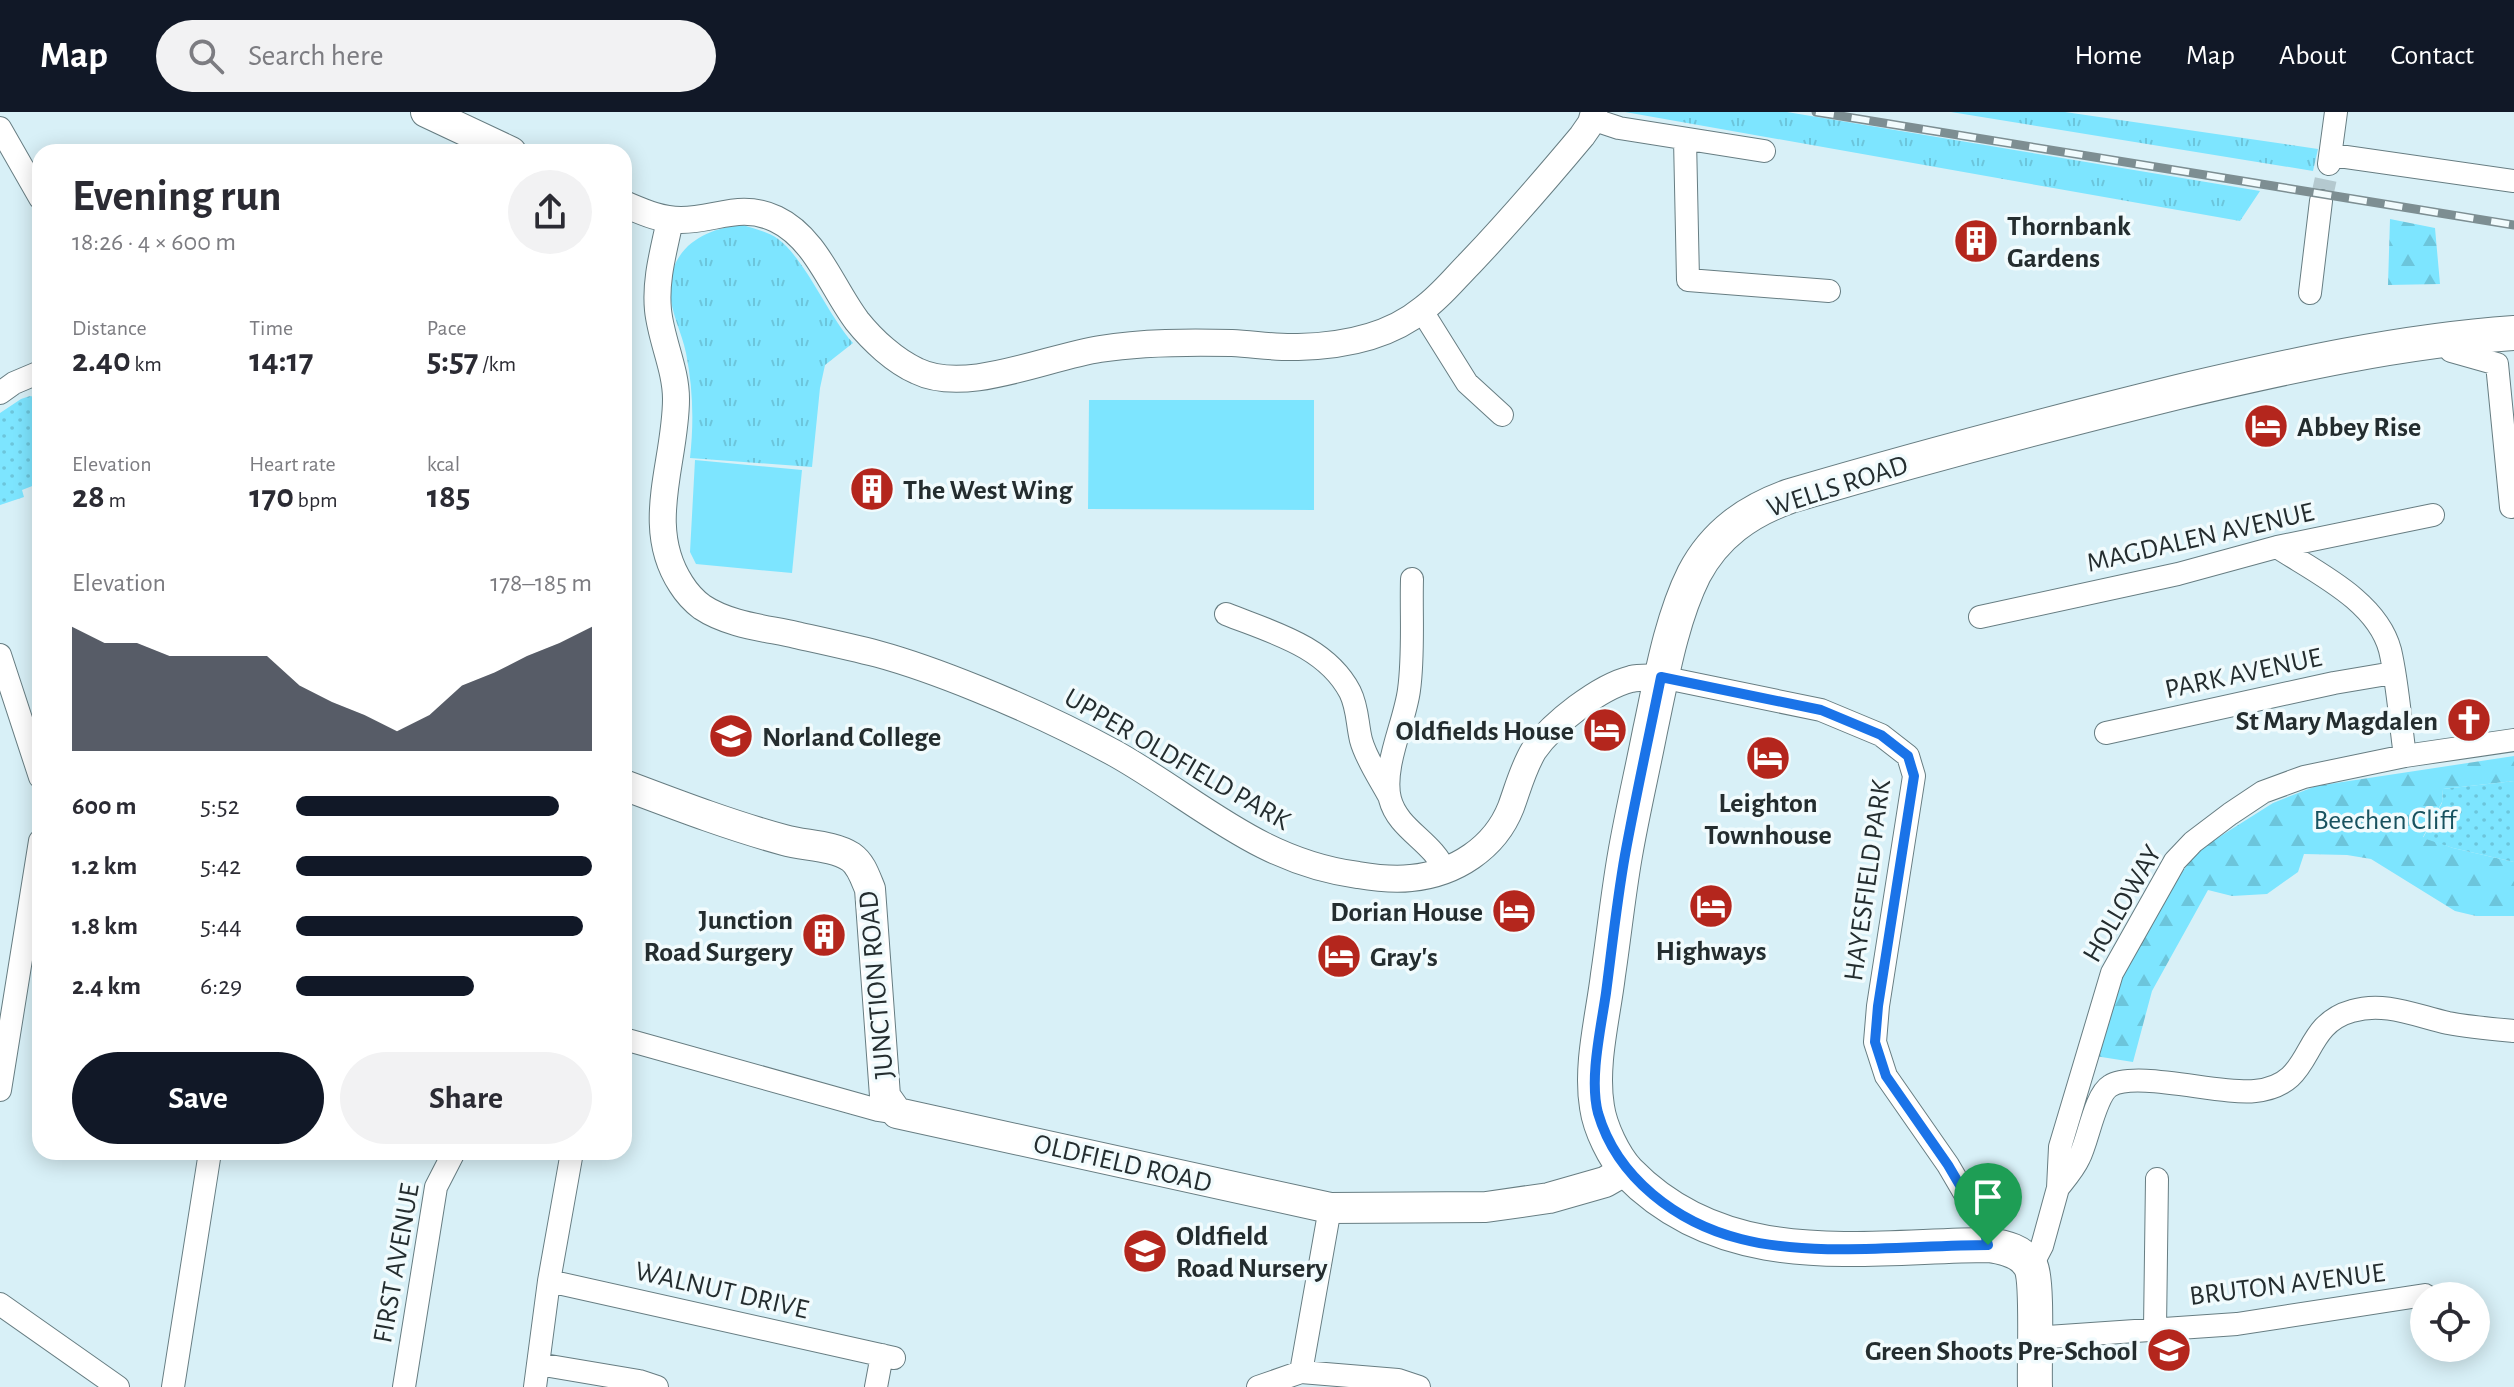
<!DOCTYPE html>
<meta charset="utf-8">
<style>
:root{--surface:#fff;--page:#f2f2f3;--text:#2b2b33;--muted:#7c7c81;--accent:#111827}
body{margin:0;font-family:"Alegreya Sans",sans-serif;background:var(--page);color:var(--text);height:100vh;display:flex;flex-direction:column;font-size:30px;white-space:nowrap}
*{box-sizing:border-box;margin:0}
p{font-size:26px;color:var(--muted)}
.icon{flex:none;width:44px;height:44px;fill:none;stroke:currentColor;stroke-width:2;stroke-linecap:round;stroke-linejoin:round}
.map{position:relative;flex:1;overflow:hidden}
.drawer{position:absolute;left:32px;top:32px;width:600px;height:1016px;display:flex;flex-direction:column;background:var(--surface);border-radius:24px;box-shadow:0 4px 20px #0003}
.drawer>*{flex:none}
.buttons{position:absolute;left:2410px;top:1170px;display:grid;gap:16px}
.buttons a{display:grid;place-items:center;width:80px;height:80px;border-radius:50%;background:var(--surface);box-shadow:0 4px 20px #0003;font-size:40px}
.pin{position:absolute;display:grid;place-items:center;width:68px;height:68px;color:#fff;margin:-82px -34px;border-radius:50% 50% 50% 0;rotate:-45deg;box-shadow:0 0 8px #0007}
.pin .icon{rotate:45deg}
.round{display:grid;place-items:center;flex:none;width:84px;height:84px;border-radius:42px;background:var(--page)}
.headline{display:flex;align-items:center;justify-content:space-between;height:136px;padding:0 40px}
h1{font-size:44px;font-weight:600;line-height:60px}
.metrics{display:grid;grid-template-columns:repeat(3,1fr);gap:12px;height:136px;padding:8px 40px}
.metrics div{display:grid;align-content:center}
.metrics b{font-size:34px;font-weight:600}
.metrics small{font-size:22px;font-weight:400}
.metrics p{font-size:22px}
.chart{height:224px;padding:16px 40px}
.chart p{display:flex;justify-content:space-between}
.chart svg{width:100%;height:144px;margin-top:8px;fill:var(--accent);opacity:.7}
.primary-button{display:flex;gap:16px;margin-top:auto;padding:16px 40px}
.primary-button a{flex:1;height:92px;border-radius:48px;background:var(--accent);color:#fff;font-size:32px;font-weight:600;line-height:92px;text-align:center}
.primary-button a+a{background:var(--page);color:var(--text)}
ul{padding:0 40px;list-style:none;font-size:26px}
li{display:grid;grid-template-columns:128px 96px 1fr;align-items:center;height:60px}
li i{height:20px;border-radius:10px;background:var(--accent)}
header{display:flex;align-items:center;gap:48px;box-sizing:border-box;height:112px;padding:0 40px;background:var(--accent);color:#fff}
header strong{font-size:38px}
nav{display:flex;gap:44px;margin-inline-start:auto;font-size:28px}
.search{width:560px;height:72px;background:var(--page);display:flex;align-items:center;gap:20px;box-sizing:border-box;padding:0 28px;border-radius:44px;color:var(--muted);font-size:30px}
.map>svg:first-child{display:block}
</style>
<header>
<strong>Map</strong>
<div class="search"><svg class="icon" aria-label="search" viewBox="0 0 24 24"><circle cx="10" cy="10" r="6"/><path d="M15 15l6 6"/></svg>Search here</div>
<nav><a>Home</a><a>Map</a><a>About</a><a>Contact</a></nav>
</header>
<div class="map">
<svg width="2514" height="1275" viewBox="0 0 2514 1275">
<defs>
<pattern id="grass-tufts" width="24" height="20" patternUnits="userSpaceOnUse" patternTransform="scale(2)"><rect width="24" height="20" fill="#7de5ff"/><path d="M3 7l-1-3M5 7V3M7 7l1-3M15 17l-1-3M17 17v-4M19 17l1-3" fill="none" stroke="#6cc5db"/></pattern>
<pattern id="forest-firs" width="22" height="20" patternUnits="userSpaceOnUse" patternTransform="scale(2)"><rect width="22" height="20" fill="#7de5ff"/><path d="M5 1l3.5 6h-7zM16 11l3.5 6h-7z" fill="#6cc5db"/></pattern>
<pattern id="park-dots" width="8" height="8" patternUnits="userSpaceOnUse" patternTransform="scale(2)"><rect width="8" height="8" fill="#7de5ff"/><path d="M2 2h.1M6 6h.1" fill="none" stroke="#6cc5db" stroke-width="1.8" stroke-linecap="round"/></pattern>
</defs>
<rect width="100%" height="100%" fill="#d8f0f7"/>
<path fill="url(#grass-tufts)" d="M1625 0H1787L2260 79 2240 109Z
M1951 0H2065L2318 37 2313 59Z
M743 113C755 117 769 120 778 127 806 148 827 202 853 231L825 253 820 276 812 355 690 346C694 310 693 276 686 241 682 221 671 201 670 180 669 136 704 116 743 113Z"/>
<path fill="url(#forest-firs)" d="M2390 107 2435 116 2440 172 2388 173Z
M2514 644V669L2443 677 2442 690 2423 725 2453 736 2514 750V804H2476L2455 799 2371 747 2347 743 2304 742 2298 760 2267 782 2232 784 2208 778 2152 879 2133 950 2095 944 2115 865 2164 786 2197 739 2273 691 2316 674Z"/>
<path fill="url(#park-dots)" d="M30 284 40 286V371L22 378 24 385 0 393V301L21 287Z
M2514 669V750L2453 736 2423 726 2442 691 2443 677Z"/>
<path fill="#7de5ff" d="M1089 288H1314V398L1088 397Z
M695 348 802 358 792 461 696 452 690 440Z"/>
<g fill="none" stroke-linecap="round" stroke-linejoin="round">
<path stroke="#b4c9cf" stroke-width="22" stroke-dasharray="22 11" stroke-linecap="butt" d="M2321 89 2329 52"/>
<g stroke="#677d82" stroke-width="24">
<path id="minor" d="M1592 7 1619 16 1764 39
M0 16 40 86
M1685 27 1688 168 1829 179
M2332 43 2514 69
M2329 52 2336 0
M2310 181 2321 89
M1422 199 1467 271 1502 303
M2447 228 2451 239 2497 252 2511 395
M0 281 14 271 40 260
M2277 435C2317 461 2377 489 2390 538 2398 572 2400 609 2405 644
M1412 467C1411 503 1414 542 1409 578 1405 610 1382 655 1390 687 1398 718 1433 729 1445 759
M1226 502C1271 520 1326 534 1350 580 1358 596 1357 612 1361 628 1366 647 1380 667 1389 684
M1980 505 2178 462 2277 435 2433 403
M0 543 40 665
M1661 565 1821 598 1881 623 1908 644 1914 664 1878 894 1875 930 1886 964 1948 1053 1982 1111 1988 1133
M2106 621 2334 571 2393 561
M624 927 878 998 897 1001
M0 978 40 729
M2058 1076C2066 1066 2074 1057 2079 1046 2088 1029 2095 983 2110 974 2135 958 2221 983 2255 979 2317 973 2298 914 2352 899 2385 889 2416 904 2448 911 2469 915 2492 917 2514 919
M2031 1155 2042 1134 2058 1076 2060 1035 2112 861 2175 749 2193 730 2230 702 2263 680 2304 665 2405 644 2514 628
M549 1169 894 1246
M0 1192 118 1275
M2155 1217 2157 1067
M2033 1226 2237 1212 2425 1183
M538 1252 639 1269 657 1275
M1301 1260 1330 1096
M173 1275 210 1040
M404 1275 436 1075 454 1040
M535 1275 549 1169 572 1040
M876 1275 882 1243
M1258 1275 1301 1260 1398 1268 1419 1275"/>
</g>
<g stroke="#677d82" stroke-width="28">
<path id="tertiary" d="M624 92C643 100 660 108 681 108 716 108 740 90 776 107 816 126 832 176 857 209 873 229 895 249 917 259 966 283 1047 245 1100 237 1143 230 1188 230 1232 231 1254 232 1276 236 1298 235 1341 234 1389 225 1423 197 1441 184 1455 166 1470 151 1509 110 1546 67 1582 24L1591 11 1594 0
M670 108C664 138 655 167 658 198 661 228 676 257 676 287 676 350 643 414 681 472 686 480 694 489 702 495 729 513 765 516 796 523 823 529 851 535 878 542 911 551 946 564 978 577 1025 596 1072 618 1116 642 1199 689 1259 750 1358 763 1376 766 1394 768 1411 766 1455 762 1495 736 1511 695 1518 676 1523 656 1534 638 1552 612 1599 575 1631 567 1640 565 1652 566 1661 565"/>
</g>
<g stroke="#677d82" stroke-width="32">
<path id="secondary" d="M426 0 511 40
M624 673C677 693 729 713 784 728 805 734 832 733 851 745 861 752 865 765 870 777L885 984 897 1001 1330 1096 1486 1095 1549 1086 1605 1070 1626 1058"/>
</g>
<g stroke="#677d82" stroke-width="36">
<path id="primary" d="M2035 1275C2034 1252 2038 1171 2031 1155 2023 1139 2004 1135 1988 1133 1862 1134 1726 1161 1628 1060 1614 1045 1600 1016 1597 995 1590 953 1603 905 1608 863 1614 823 1618 783 1625 743 1632 702 1642 660 1650 619 1661 568 1671 508 1694 462 1715 422 1748 399 1790 384 1919 346 2048 312 2178 280 2289 254 2400 229 2514 221"/>
</g>
<use href="#minor" stroke="#fff" stroke-width="22"/>
<use href="#tertiary" stroke="#fff" stroke-width="26"/>
<use href="#secondary" stroke="#fff" stroke-width="30"/>
<use href="#primary" stroke="#fff" stroke-width="34"/>
<g stroke="#7d8e92" stroke-width="9">
<path id="rail" d="M1816 0 2514 113"/>
</g>
<use href="#rail" stroke="#f1fbfd" stroke-width="6" stroke-dasharray="18" stroke-linecap="butt"/>
</g>
<g fill="none" stroke-linecap="round" stroke-linejoin="round">
<g stroke="#fff" stroke-width="16">
<path id="route" d="M1661 565 1821 598 1881 623 1908 644 1914 664 1878 894 1875 930 1886 964 1948 1053 1982 1111 1988 1133C1912 1133 1815 1146 1741 1127 1677 1111 1617 1066 1598 1001 1589 967 1601 916 1606 881 1612 835 1617 788 1625 743 1636 683 1649 624 1661 565Z"/>
</g>
<use href="#route" stroke="#1a73e8" stroke-width="10"/>
</g>
<defs>
<g id="building-disc" transform="scale(2.3)"><circle r="9.5" fill="#b4261d" stroke="#f1fbfd"/><path d="M-4-6H4V6H1V3H-1V6H-4ZM-2.5-4.3h1.7v1.8h-1.7ZM.8-4.3h1.7v1.8H.8ZM-2.5-1h1.7V.8h-1.7ZM.8-1h1.7V.8H.8Z" fill="#fff"/></g>
<g id="hotel-disc" transform="scale(2.3)"><circle r="9.5" fill="#b4261d" stroke="#f1fbfd"/><path d="M-6-4.5h1.5V1H6V5H4.5V3h-9V5H-6ZM-4 0a1.8 1.8 0 1 1 3.6 0ZM.5 0V-2.5h3Q6-2.5 6 0Z" fill="#fff"/></g>
<g id="church-disc" transform="scale(2.3)"><circle r="9.5" fill="#b4261d" stroke="#f1fbfd"/><path d="M-1.2-6h2.4v3.5h3.3v2.4h-3.3V6h-2.4V-.1h-3.3v-2.4h3.3Z" fill="#fff"/></g>
<g id="university-disc" transform="scale(2.3)"><circle r="9.5" fill="#b4261d" stroke="#f1fbfd"/><path d="M0-5L7-2L0 1L-7-2ZM-4 1L0 2.5L4 1V4Q0 6-4 4Z" fill="#fff"/></g>
<g id="school-disc" transform="scale(2.3)"><circle r="9.5" fill="#b4261d" stroke="#f1fbfd"/><path d="M0-5L7-2L0 1L-7-2ZM-4 1L0 2.5L4 1V4Q0 6-4 4Z" fill="#fff"/></g>
</defs>
<g fill-rule="evenodd">
<use href="#building-disc" x="1976" y="129"/>
<use href="#hotel-disc" x="2266" y="314"/>
<use href="#building-disc" x="872" y="377"/>
<use href="#church-disc" x="2469" y="608"/>
<use href="#hotel-disc" x="1605" y="618"/>
<use href="#university-disc" x="731" y="624"/>
<use href="#hotel-disc" x="1768" y="646"/>
<use href="#hotel-disc" x="1711" y="794"/>
<use href="#hotel-disc" x="1514" y="799"/>
<use href="#building-disc" x="824" y="823"/>
<use href="#hotel-disc" x="1339" y="844"/>
<use href="#school-disc" x="1145" y="1139"/>
<use href="#school-disc" x="2169" y="1238"/>
</g>
<g text-anchor="middle" stroke-width="7" stroke-linejoin="round" paint-order="stroke">
<g font-size="28" font-weight="bold" fill="#242d2f" stroke="#f1fbfd" text-anchor="start">
<text x="2007" y="123">Thornbank<tspan x="2007" dy="32">Gardens</tspan></text>
<text x="2297" y="324">Abbey Rise</text>
<text x="903" y="387">The West Wing</text>
<text x="2438" y="618" text-anchor="end">St Mary Magdalen</text>
<text x="1574" y="628" text-anchor="end">Oldfields House</text>
<text x="762" y="634">Norland College</text>
<text x="1768" y="700" text-anchor="middle">Leighton<tspan x="1768" dy="32">Townhouse</tspan></text>
<text x="1483" y="809" text-anchor="end">Dorian House</text>
<text x="793" y="817" text-anchor="end">Junction<tspan x="793" dy="32">Road Surgery</tspan></text>
<text x="1711" y="848" text-anchor="middle">Highways</text>
<text x="1370" y="854">Gray's</text>
<text x="1176" y="1133">Oldfield<tspan x="1176" dy="32">Road Nursery</tspan></text>
<text x="2138" y="1248" text-anchor="end">Green Shoots Pre-School</text>
</g>
<g font-size="28" fill="#242d2f" stroke="#f1fbfd">
<text transform="translate(1837 373) rotate(-18)" y="10">WELLS ROAD</text>
<text transform="translate(2200 424) rotate(-13)" y="10">MAGDALEN AVENUE</text>
<text transform="translate(2243 560) rotate(-12)" y="10">PARK AVENUE</text>
<text transform="translate(1178 646) rotate(30)" y="10">UPPER OLDFIELD PARK</text>
<text transform="translate(1866 768) rotate(-82)" y="10">HAYESFIELD PARK</text>
<text transform="translate(2121 791) rotate(-60)" y="10">HOLLOWAY</text>
<text transform="translate(875 873) rotate(-95)" y="10">JUNCTION ROAD</text>
<text transform="translate(1123 1050) rotate(13)" y="10">OLDFIELD ROAD</text>
<text transform="translate(395 1151) rotate(-80)" y="10">FIRST AVENUE</text>
<text transform="translate(2287 1171) rotate(-7)" y="10">BRUTON AVENUE</text>
<text transform="translate(722 1177) rotate(13)" y="10">WALNUT DRIVE</text>
</g>
<g font-size="28" fill="#18525f" stroke="#f1fbfd">
<text x="2385" y="717">Beechen Cliff</text>
</g>
</g>
</svg>
<div class="buttons">
<a><svg class="icon" aria-label="locate" viewBox="0 0 24 24"><circle cx="12" cy="12" r="6"/><path d="M12 2v4M12 18v4M2 12h4M18 12h4"/></svg></a>
</div>
<div class="pin" style="left:1988px;top:1133px;background:#1e9e55"><svg class="icon" aria-label="arrive" viewBox="0 0 24 24"><path d="M6 21V4h12l-3 4 3 4H6"/></svg></div>
<section class="drawer">
<div class="headline"><div><h1>Evening run</h1><p>18:26 · 4 × 600 m</p></div><a class="round"><svg class="icon" aria-label="share" viewBox="0 0 24 24"><path d="M12 15V3M7 8l5-5 5 5M5 13v7h14v-7"/></svg></a></div>
<div class="metrics">
<div><p>Distance</p><b>2.40<small> km</small></b></div>
<div><p>Time</p><b>14:17</b></div>
<div><p>Pace</p><b>5:57<small> /km</small></b></div>
</div>
<div class="metrics">
<div><p>Elevation</p><b>28<small> m</small></b></div>
<div><p>Heart rate</p><b>170<small> bpm</small></b></div>
<div><p>kcal</p><b>185</b></div>
</div>
<div class="chart"><p><span>Elevation</span>178–185 m</p>
<svg viewBox="0 0 160 44" preserveAspectRatio="none"><path d="M0 44V6L10 11L20 11L30 15L40 15L50 15L60 15L70 24L80 29L90 33L100 38L110 33L120 24L130 20L140 15L150 11L160 6V44z"/></svg>
</div>
<ul>
<li><b>600 m</b>5:52<i style="width:89%"></i></li>
<li><b>1.2 km</b>5:42<i style="width:100%"></i></li>
<li><b>1.8 km</b>5:44<i style="width:97%"></i></li>
<li><b>2.4 km</b>6:29<i style="width:60%"></i></li>
</ul>
<div class="primary-button"><a>Save</a><a>Share</a></div>
</section>
</div>
